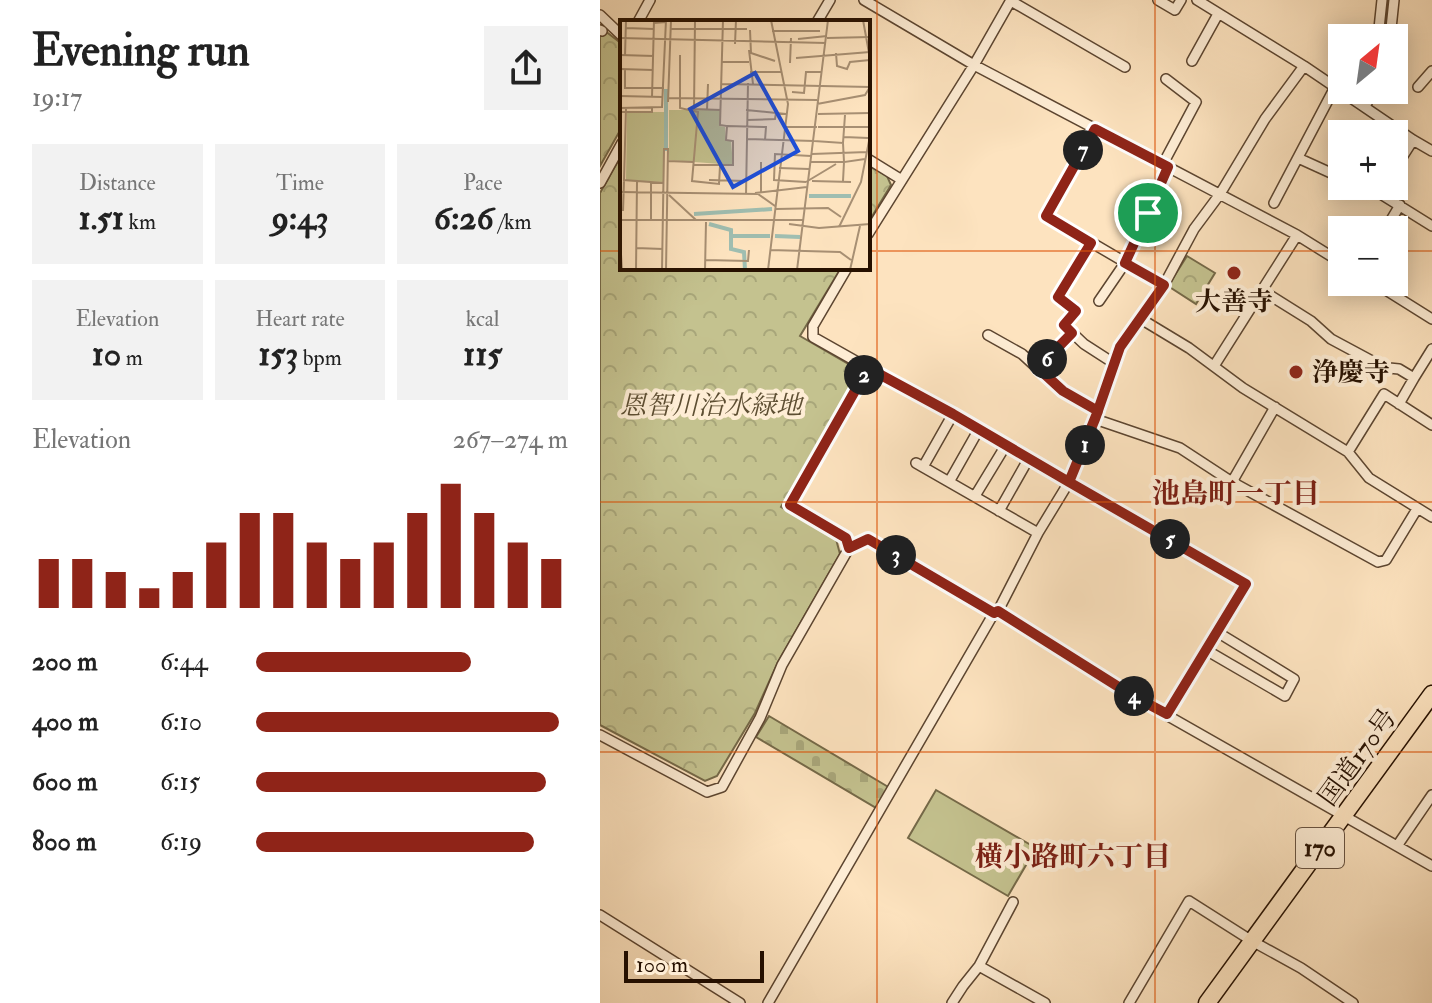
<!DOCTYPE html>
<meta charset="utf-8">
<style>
:root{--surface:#fff;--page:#f2f2f2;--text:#222;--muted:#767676;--accent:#8f2418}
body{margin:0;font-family:"IM FELL Double Pica","Noto Serif JP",serif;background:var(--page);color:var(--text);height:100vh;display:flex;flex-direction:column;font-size:30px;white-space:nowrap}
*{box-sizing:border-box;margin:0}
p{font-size:26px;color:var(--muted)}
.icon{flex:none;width:44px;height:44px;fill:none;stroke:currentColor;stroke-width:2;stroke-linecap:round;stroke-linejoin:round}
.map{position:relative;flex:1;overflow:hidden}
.panel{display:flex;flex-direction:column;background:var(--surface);width:600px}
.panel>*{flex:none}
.needle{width:52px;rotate:29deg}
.tools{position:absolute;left:728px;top:24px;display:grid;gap:16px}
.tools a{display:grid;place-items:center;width:80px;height:80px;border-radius:0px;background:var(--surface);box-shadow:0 4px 20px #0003;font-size:40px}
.scale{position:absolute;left:24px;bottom:20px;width:140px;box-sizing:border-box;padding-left:8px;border:4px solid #261000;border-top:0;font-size:22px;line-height:28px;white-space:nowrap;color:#261000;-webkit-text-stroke:6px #feedd5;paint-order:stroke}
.pin{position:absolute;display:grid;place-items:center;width:68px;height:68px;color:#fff;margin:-34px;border:4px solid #fff;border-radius:50%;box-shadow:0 2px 8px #0007}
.km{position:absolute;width:40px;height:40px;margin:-20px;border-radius:50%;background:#222;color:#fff;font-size:22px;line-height:40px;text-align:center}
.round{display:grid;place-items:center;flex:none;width:84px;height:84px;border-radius:0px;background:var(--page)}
.headline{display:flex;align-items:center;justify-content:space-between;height:136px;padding:0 32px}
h1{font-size:44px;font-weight:700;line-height:60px}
.figures{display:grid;grid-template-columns:repeat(3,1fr);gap:12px;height:136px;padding:8px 32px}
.figures div{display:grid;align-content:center;border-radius:0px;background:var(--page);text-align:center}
.figures b{font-size:34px;font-weight:700}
.figures small{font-size:22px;font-weight:400}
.figures p{font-size:22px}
.chart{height:224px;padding:16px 32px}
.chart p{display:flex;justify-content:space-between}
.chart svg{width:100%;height:144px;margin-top:8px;stroke:var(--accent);stroke-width:6}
ul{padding:0 32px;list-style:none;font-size:26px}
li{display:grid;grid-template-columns:128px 96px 1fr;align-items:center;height:60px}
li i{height:20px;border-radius:10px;background:var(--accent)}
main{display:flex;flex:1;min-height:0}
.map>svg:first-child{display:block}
</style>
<main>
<section class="panel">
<div class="headline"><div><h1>Evening run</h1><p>19:17</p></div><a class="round"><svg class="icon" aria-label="share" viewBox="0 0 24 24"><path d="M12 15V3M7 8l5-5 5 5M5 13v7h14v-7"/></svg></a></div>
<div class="figures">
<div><p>Distance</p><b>1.51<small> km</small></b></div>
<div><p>Time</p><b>9:43</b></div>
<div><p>Pace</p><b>6:26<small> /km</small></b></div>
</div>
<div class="figures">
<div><p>Elevation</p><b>10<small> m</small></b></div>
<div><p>Heart rate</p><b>153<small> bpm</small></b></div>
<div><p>kcal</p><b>115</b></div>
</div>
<div class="chart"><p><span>Elevation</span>267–274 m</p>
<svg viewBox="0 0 160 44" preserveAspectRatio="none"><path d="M5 44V29M15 44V29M25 44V33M35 44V38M45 44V33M55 44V24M65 44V15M75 44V15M85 44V24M95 44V29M105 44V24M115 44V15M125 44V6M135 44V15M145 44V24M155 44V29"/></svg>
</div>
<ul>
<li><b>200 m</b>6:44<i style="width:69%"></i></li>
<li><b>400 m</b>6:10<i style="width:97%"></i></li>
<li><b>600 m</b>6:15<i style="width:93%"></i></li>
<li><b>800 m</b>6:19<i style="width:89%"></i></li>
</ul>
</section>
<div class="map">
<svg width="832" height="1003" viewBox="0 0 832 1003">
<defs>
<pattern id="cemetery-stones" width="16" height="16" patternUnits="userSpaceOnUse" patternTransform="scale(2)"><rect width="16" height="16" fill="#c4c28f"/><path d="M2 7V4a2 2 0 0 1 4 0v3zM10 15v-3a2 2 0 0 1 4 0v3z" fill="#a8a67a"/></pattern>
<pattern id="park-crowns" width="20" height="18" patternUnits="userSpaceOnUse" patternTransform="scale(2)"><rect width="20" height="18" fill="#c4c28f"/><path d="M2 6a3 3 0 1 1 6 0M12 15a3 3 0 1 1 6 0" fill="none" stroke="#a8a67a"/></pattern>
</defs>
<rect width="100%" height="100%" fill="#fde3bf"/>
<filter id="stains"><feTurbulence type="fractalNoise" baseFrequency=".0025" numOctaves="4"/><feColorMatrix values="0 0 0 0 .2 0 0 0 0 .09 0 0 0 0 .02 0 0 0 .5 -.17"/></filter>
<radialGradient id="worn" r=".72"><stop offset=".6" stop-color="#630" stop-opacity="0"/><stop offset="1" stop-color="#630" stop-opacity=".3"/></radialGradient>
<path fill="#c4c28f" stroke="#756948" stroke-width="2" d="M336 790 436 848 408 896 308 838Z"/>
<path fill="url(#cemetery-stones)" stroke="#756948" stroke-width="2" d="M558 195 575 205 570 221 572 223 564 237 560 236 558 240 541 231Z
M169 716 290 788 278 809 156 737Z"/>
<path fill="url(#park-crowns)" stroke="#756948" stroke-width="2" d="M0 27 22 44V127L0 166Z
M22 154V268H241L200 336 250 365 254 380 181 507 236 539 240 554 178 662 155 713 117 776 105 781 0 725V193Z
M268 165 287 176 291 185 268 223Z
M587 256 615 273 596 304 568 286Z"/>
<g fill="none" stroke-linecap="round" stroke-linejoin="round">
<path stroke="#6f786a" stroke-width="3" d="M784 38 789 0"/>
<g stroke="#5c4530" stroke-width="12">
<path id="street" d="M264 0 374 65 697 235 742 263
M558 0 575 10 581 0
M597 0 704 66 813 140 832 151
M411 1 525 67
M0 15 22 36
M38 22 50 0
M217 22 230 0
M0 30 2 31
M778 38 782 0
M790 38 794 0
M592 61 618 14
M818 87 832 71
M758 102 762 90
M765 107 773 90
M495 129 446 216 564 285
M698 158 742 178
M268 159 302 180
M563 164 596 102 566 79
M794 170 813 140
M0 183 22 143
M761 186 779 193 832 226
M674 203 735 87
M785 230 800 205
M268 234 374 65 411 0
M491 243 458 297 476 311 464 325 484 344 515 364
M247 268 213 326V337L268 368 190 505 246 538 249 548
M773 282 832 319
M663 291 711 321 731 339 772 361 789 368 799 369 814 378 832 349
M499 301 525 263 568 167
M541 319 589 348 643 388 748 452 769 478 832 517
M388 335 422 354 459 388 498 411
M614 366 697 235
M268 368 353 414 646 584 567 714
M438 368 472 333
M799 404 814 378
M495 419 580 448 632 482 778 562 786 560 817 509
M748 452 784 394 832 425
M316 463 438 533
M323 467 353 414
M349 482 379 429
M632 482 675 407
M375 496 406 445
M399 511 429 458
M398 611 533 696 832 866
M606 650 685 696 694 679 617 632
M0 735 107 792 122 787 160 718 182 665 249 548 268 539 394 613
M797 846 832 795
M0 915 140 1003
M379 966 445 1003
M168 1003 394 613 398 611 438 533 469 482 495 419 520 347 564 285 594 229 620 194 665 119 704 66
M352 1003 363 986 379 966 413 902
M529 1003 589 901 652 941 701 968 753 1003"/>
</g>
<g stroke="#261000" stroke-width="19">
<path id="highway" d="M607 1003 832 694"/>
</g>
<use href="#street" stroke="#feedd5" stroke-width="9"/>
<use href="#highway" stroke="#fde3bf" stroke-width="16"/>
</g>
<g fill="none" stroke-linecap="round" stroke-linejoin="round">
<g stroke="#fff" stroke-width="16">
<path id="route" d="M548 213 525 263 564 285 520 347 495 419 469 482 353 414 268 368 190 505 246 538 249 548 268 539 394 613 398 611 533 696 567 714 646 584 469 482 498 411 463 391 438 368 472 333 464 325 476 311 458 297 491 243 446 216 495 129 568 167 548 213"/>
</g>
<use href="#route" stroke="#8f2418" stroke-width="10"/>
</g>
<path fill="none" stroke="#de550b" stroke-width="2" stroke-opacity="0.55" d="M277 0V1003M555 0V1003M0 251H22M268 251H742M794 251H832M0 502H832M0 752H832"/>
<g fill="#8f2418" stroke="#feedd5" stroke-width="3">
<circle cx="634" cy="273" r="8"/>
<circle cx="696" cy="372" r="8"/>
</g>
<g text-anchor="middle" stroke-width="8" stroke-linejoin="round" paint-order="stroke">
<rect fill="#feedd5" stroke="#675240" stroke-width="2" x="696" y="828" width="48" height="40" rx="6"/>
<g font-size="24" font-weight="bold" fill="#261000">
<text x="720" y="856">170</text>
</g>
<g font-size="26" font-weight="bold" fill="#261000" stroke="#feedd5">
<text x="634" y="310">大善寺</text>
<text x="712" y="381" text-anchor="start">浄慶寺</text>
</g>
<g font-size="26" font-style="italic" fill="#5d4e32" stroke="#feedd5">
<text x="111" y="414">恩智川治水緑地</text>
</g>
<g font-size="26" fill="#261000" stroke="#feedd5">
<text transform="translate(757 757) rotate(-54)" y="9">国道170号</text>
</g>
<g font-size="28" font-weight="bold" fill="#7a1f14" stroke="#feedd5">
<text x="636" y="503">池島町一丁目</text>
<text x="473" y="866">横小路町六丁目</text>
</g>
</g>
<g transform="translate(20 20)">
<rect width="250" height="250" fill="#fde3bf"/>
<path d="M49 90H100V106L105 107 106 121H111L113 145 49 140ZM7 92H45L44 162 6 161Z" fill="#c4c28f"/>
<path fill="none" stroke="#9fbeb1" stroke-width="4" d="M46 69V131M189 176H231M74 194 152 189M89 204 111 210V229L124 232 125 250M112 216H150M155 216 180 217"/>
<path fill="none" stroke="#a78f73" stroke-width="2" d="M75 0 74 89 101 90M243 0 249 33M34 3 46 2 34 1M6 8 34 9M51 9H102M102 9H127M130 10 131 33 155 41M152 11H200M0 18 206 23M207 18 250 17M178 19 207 16M115 24 116 0M129 30 133 64M216 33 217 46 227 49 230 42 250 40M0 35 34 36M60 35V88L78 92 72 161 99 164 100 146M5 36 6 0M176 38 250 32M102 42H129M170 43 171 18M0 49 33 50M5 49V68H44M130 52H161M102 64 250 67M172 72 184 73 186 52H202M0 76 43 77M32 77 34 0M48 78 197 80M48 82 51 0M197 84 245 75 250 67M0 88 42 87 46 0M6 88 4 160 44 163M87 90 88 64M126 90 166 94M0 92H32V87M198 94 250 93M127 100 155 99 156 93M107 106 146 107 145 120M165 107H197M198 107H250M224 117 248 118M127 119 194 121M194 121 223 123 225 95M192 134 247 132M48 141 73 142M191 142H224L223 123M73 145H113V121L106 120 107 106 100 105 103 0M159 148 189 149M89 160 126 161M192 161 231 162M223 161 224 142 245 139M186 162 154 160 155 134 191 136M186 162 216 144M0 172 138 174 155 186M141 172V142M135 173 187 167M49 175 76 200M126 175 128 63M156 189 208 188 221 197M3 191 4 161M0 200H183M31 200V162M169 204 199 208 250 204M219 207 241 162 250 116M0 219 2 250M16 228 43 229M150 230 220 232 231 240M85 240 128 241 129 230M16 250 17 162M42 250 44 129H49M46 250 48 129M85 250 86 202M148 250 168 84 151 0M177 250 208 0M230 250 240 206"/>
<path fill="#1d4ed8" fill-opacity="0.15" stroke="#1d4ed8" stroke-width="4" d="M135 53 178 131 113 167 70 89Z"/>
<rect width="250" height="250" fill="none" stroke="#261000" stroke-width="4"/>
</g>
<rect width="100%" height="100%" filter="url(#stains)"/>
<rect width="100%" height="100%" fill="url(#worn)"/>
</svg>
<div class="tools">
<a><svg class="needle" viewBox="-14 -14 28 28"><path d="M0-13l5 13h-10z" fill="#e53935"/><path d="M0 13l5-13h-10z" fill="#767676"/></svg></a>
<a>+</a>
<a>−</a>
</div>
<div class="scale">100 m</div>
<div class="pin" style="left:548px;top:213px;background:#1e9e55"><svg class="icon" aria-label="arrive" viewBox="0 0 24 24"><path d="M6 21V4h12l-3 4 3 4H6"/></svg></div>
<b class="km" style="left:485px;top:445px">1</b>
<b class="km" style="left:264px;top:375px">2</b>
<b class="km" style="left:296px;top:555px">3</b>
<b class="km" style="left:534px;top:696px">4</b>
<b class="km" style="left:570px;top:539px">5</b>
<b class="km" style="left:447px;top:359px">6</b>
<b class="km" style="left:483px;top:150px">7</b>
</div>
</main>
